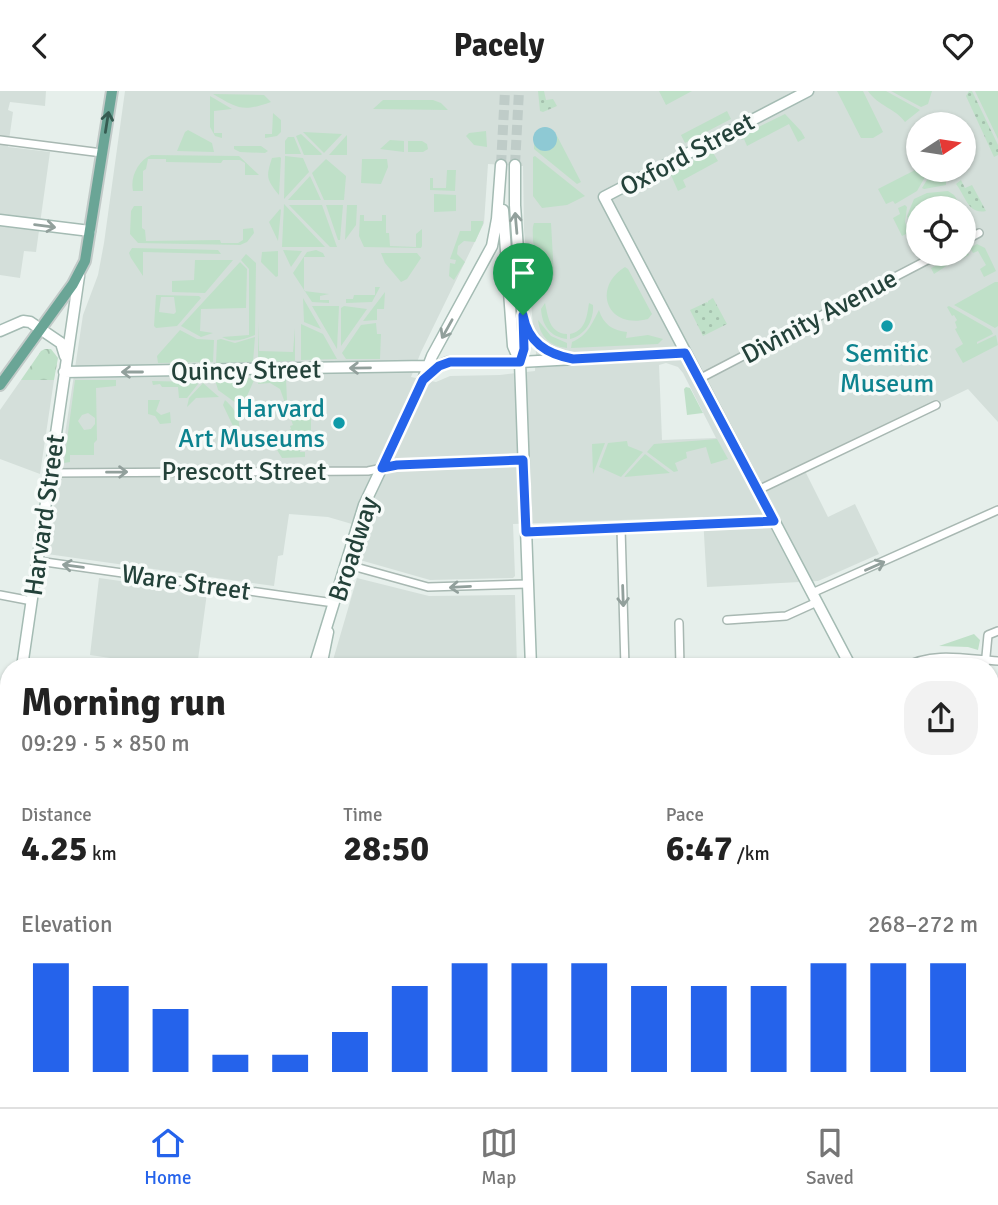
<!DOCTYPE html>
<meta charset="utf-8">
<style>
:root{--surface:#fff;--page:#f2f2f2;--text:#222;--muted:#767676;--line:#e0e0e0;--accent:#2563eb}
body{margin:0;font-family:Signika,sans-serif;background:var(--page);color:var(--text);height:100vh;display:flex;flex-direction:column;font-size:26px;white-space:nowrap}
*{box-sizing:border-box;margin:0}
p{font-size:23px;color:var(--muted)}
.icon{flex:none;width:38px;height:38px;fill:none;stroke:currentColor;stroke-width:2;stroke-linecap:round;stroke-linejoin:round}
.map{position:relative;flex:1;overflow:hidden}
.sheet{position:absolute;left:0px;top:567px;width:999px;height:450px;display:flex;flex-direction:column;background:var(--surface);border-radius:28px 28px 0 0;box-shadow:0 2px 5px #0004}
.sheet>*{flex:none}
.needle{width:46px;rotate:78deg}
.tools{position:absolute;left:906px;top:21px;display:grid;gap:14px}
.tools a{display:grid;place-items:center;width:70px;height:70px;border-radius:50%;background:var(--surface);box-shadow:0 2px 5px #0004;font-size:35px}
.pin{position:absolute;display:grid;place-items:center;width:60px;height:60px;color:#fff;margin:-72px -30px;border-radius:50% 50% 50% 0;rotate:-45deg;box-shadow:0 0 7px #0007}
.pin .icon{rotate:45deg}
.round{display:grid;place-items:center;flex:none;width:74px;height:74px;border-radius:28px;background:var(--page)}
.overview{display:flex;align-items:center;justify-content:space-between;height:119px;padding:0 21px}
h1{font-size:38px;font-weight:800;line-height:52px}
.metrics{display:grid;grid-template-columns:repeat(3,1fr);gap:10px;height:119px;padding:7px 21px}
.metrics div{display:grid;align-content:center}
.metrics b{font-size:35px;font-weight:800}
.metrics small{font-size:19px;font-weight:400}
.metrics p{font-size:19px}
.chart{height:196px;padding:14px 21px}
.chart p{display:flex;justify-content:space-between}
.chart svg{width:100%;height:126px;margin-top:7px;stroke:var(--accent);stroke-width:6}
header{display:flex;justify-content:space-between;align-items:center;height:91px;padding:0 21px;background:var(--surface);font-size:32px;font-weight:800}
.menu{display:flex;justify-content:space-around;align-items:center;height:98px;border-top:2px solid var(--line);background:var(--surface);font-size:19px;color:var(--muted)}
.menu a{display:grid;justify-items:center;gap:4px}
.menu .selected{color:var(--accent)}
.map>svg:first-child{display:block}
</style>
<header><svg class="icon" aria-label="back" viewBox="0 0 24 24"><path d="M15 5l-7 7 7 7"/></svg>Pacely<svg class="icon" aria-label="heart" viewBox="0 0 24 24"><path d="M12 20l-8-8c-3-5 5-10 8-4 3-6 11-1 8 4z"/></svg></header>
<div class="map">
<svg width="998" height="1016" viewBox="0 0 998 1016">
<defs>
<pattern id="forest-crowns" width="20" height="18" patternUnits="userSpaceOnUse" patternTransform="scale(1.75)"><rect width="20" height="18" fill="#bfe0c8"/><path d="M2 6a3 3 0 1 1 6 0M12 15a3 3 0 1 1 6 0" fill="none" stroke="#a4c1ad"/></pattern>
<pattern id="garden-dots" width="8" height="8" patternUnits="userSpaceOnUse" patternTransform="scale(1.75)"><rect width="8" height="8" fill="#bfe0c8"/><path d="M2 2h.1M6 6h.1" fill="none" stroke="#a4c1ad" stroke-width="1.8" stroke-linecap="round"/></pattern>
</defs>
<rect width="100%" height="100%" fill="#e6efeb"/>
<path fill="#d4dfda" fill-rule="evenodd" d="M0 0H46L45 15 10 11 8 19 13 21 8 56 50 61 36 161 24 160 20 187 0 184Z
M125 0H998V331L968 298 941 311 938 309 802 374 828 426 855 413 879 463 818 490 707 496 703 426 513 433 515 485 513 487 430 489 360 469 369 438 328 426 289 423 283 464 278 465 274 495 47 463 83 224 98 184 104 152ZM919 33H964V79H919ZM488 73 523 75 524 139 533 234 537 242 535 280 500 284 450 285 436 291 411 286 421 261 484 132ZM919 117H964V163H919ZM666 272 678 276 683 282 716 347 662 349 659 274Z
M21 289H54L40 383 0 368V319Z
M99 487 207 502 197 576H133L117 572V568L90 564Z
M357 487 429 505 515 504 517 576H331Z
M998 879V949L996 951 991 946 990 888Z
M559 1008H814V1016H560Z"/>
<path fill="#bfe0c8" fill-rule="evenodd" d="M659 0H692L666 14Z
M837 0H863L883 41 873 47H861Z
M868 0H886L920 19 905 31C895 17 878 15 868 0Z
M891 0H932L928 13 921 16Z
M975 0H998V48Z
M213 3 264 4 271 11C242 21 239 18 213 3Z
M210 5 232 18 214 20V42H222V47L215 45 210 36Z
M383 9H433L441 12 448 19 373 18Z
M727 20 731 28 685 52 681 44Z
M273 22 281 29V41L277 45 265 47V43H272Z
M785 23 801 40 805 47 798 51 789 33 747 55 744 48 742 49 740 45Z
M188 39 212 52 214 61 177 60 185 41Z
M486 40 487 56 474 54 466 45 469 42Z
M303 41 342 43 324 62Z
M301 43 322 63 321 64H304L296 45Z
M556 43 581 91 577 93 534 58V53L545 60C554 58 558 52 556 43Z
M347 44V64H329L346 45Z
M288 46H294L301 63H285V50Z
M390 49 404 50V61L380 58Z
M408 50H422L427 53 428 58 423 61H408Z
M234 55H261L268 60 265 62 240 61 234 58Z
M712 60 718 70 683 89 686 96 678 100 670 82Z
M151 64 239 65 259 84H245V72L240 69H223L221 72 166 71V68H148L146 78 143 80V100H133C130 86 138 70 151 64Z
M285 65 303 67 309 81 284 108Z
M535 65 585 105 567 114 542 117 533 105V66Z
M280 66 281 67 279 104C266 88 266 86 272 67Z
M326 68 346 85 344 109H324L312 82Z
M362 68H387L388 76 381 93 361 92Z
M919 77 929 79 917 100 895 113 893 110 886 113 878 98Z
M447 79H456L455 100 430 99V87H433V97H446Z
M933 79H946V94L924 98 922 97Z
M310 85 321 109H288Z
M948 100 954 104 962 117H951L946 109 930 117H919V123L915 125 919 137 911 141 907 125 914 108 927 102Z
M434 103 456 104V120L434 121Z
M284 113 325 156H282Z
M289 114H322L337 156H330Z
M326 114H343L340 149H338Z
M347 114H357L356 134 345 149Z
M905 114 907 116 905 131 911 146 908 147 906 143 902 145 893 127 900 123 898 117Z
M134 115H142V137L145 139 146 150 220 149 221 152H238L243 149V138L253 137 254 142 247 151 240 154 138 152 130 143 131 120Z
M280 118 281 119 278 150 269 131Z
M360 124H364V130H382V124H386V142H389L390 155 416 156V143L422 138V155L421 157 364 156 359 145Z
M471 130H483V133L475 151 464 150 458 155 457 163 465 171 454 189 449 185 450 172 455 173 456 169 450 168 460 140H471Z
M534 132H551L554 185C540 171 535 169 533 149 533 142 532 137 534 132Z
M977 153 985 157 996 180 984 186 980 178 986 174 978 160 973 162 970 157Z
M132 157 218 159 221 163 143 161V185L131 167 129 162Z
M283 159 302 160 291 176Z
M316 159 323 162 325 166H304V200L329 203 320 205V209H329V212L312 211 293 182 307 161Z
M966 159 969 164 958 170 957 168 934 183 931 177 959 163H964Z
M278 160V185L276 186 261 171 262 161Z
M381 162H417L421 167 407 188 401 191 385 172Z
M246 163 256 172 255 244C244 248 234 253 222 246L249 244V178L241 169Z
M195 169H233L205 202 172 201V190L194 189Z
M240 171 247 178 246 217 201 218 200 240 213 242 201 246 181 235Z
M625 176 628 178 652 223 648 228C606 239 592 196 625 176Z
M995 191H998V235L995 237 954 214Z
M375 196H380L372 211 346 212V208H353L354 204H375Z
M385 201 384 218H377V229L363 230Z
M156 204 199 205 201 207 177 235 156 237 154 235ZM161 206H174L176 221 174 223 159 221Z
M303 207 321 238 304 231Z
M545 212C548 225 549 242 567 243V248C550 246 542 234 541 218Z
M589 212 593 214C594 229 586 244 570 248V243C586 240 587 224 589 212Z
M312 215H339L337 258Z
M344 215 367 218 341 255V217Z
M949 215 991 239 993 243 977 251V253L996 244 998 254 963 272 955 258 963 253 955 238 957 237 955 231 957 229 954 224 952 225 947 216Z
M599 219C603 233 613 240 627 241L626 247 648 244 663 248 658 253 571 257 572 251C588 244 591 234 599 219Z
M538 229 551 245 567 252V257C550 255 540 246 538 229Z
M258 231 259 260 293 261 295 237V270L258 271Z
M376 232 377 243H381L380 268H346L342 262 361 234Z
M301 233 323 243 337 268 301 269Z
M180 239 197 248 214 249 213 271 158 272 157 265Z
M255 246 253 271 216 272 217 249 221 248 235 252Z
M326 286 286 288 287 310H290L291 322 311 321V344L299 345 300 361H305V366L282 367 271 349 291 338 290 335 293 334 280 298 270 292 258 293 259 288Z
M255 287 247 305 236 312 218 299 216 292H209L206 288Z
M75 289H116V295L96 297 97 349 94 352V364H70V371L64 372ZM88 322 95 327V333L91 338 84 339 78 330 82 324Z
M152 290 196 291 198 293 187 307H179L178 296H162L160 293 153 294Z
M203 292 219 306 196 307 187 316 189 307Z
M686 296 690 297 703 322 687 324 684 298Z
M148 309H160L156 320 161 324 170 321 171 332 160 333 155 325 148 323Z
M225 309C242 324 239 333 240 353L234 354 233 335 223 314Z
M717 348 728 368 711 373 706 356 686 361 687 367 675 372 678 380 674 381 647 361 654 353Z
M627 350 628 355 643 361 621 386 599 376 608 352Z
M605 352 593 383 592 353Z
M645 363 670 382 624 386Z
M974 543 980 549 978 559 968 556 939 555Z"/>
<path fill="url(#forest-crowns)" d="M45 258H51L58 267 54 289H21L41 260Z"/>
<path fill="url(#garden-dots)" d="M538 0H544L546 9 553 8 557 15 543 21 540 20Z
M969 0H972L998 54V64L994 66 966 5Z
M961 89 965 97 972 94 986 120C968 124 965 104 956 93Z
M713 207 727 233 703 245 690 219 707 211 708 212V210Z"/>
<path fill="#8ec9d4" d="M533 48a12 12 0 1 1 24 0a12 12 0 1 1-24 0Z"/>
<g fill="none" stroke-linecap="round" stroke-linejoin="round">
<path stroke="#bfccc8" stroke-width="10" stroke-dasharray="10 5" stroke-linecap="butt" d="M501 74 505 0
M515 74 519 0"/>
<g stroke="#a8b8b2" stroke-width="10">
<path id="street" d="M0 49 102 62
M964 150 979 142
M699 288 939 163
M49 382 368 380 397 374 523 369
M758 399 936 314
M621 437 625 576
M526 441 774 430
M38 470 334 512
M345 473 428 496 528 493
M812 502 998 419
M0 504 32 510
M727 529 786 525 817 511
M679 532 680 576
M904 576C934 560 965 568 998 570
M985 576 988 544 998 540
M990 607 998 621
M0 759 9 762
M990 833 998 829
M990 882 998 872
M0 896 9 898
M990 968 998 959
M125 1008 154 1016
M422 1008 451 1016
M861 1008 862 1016
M70 1016 72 1008
M878 1016 885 1008
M952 1016 959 1008"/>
</g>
<g stroke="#a4bbb3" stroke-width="13">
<path id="secondary" d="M808 0 604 106 851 576
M515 74V114L524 250 520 271 531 576
M503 119 513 255 520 271
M0 129 90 140
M526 238 540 255 562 266
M0 240 23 230 30 231 61 252 65 265
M64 281 428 275
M425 287 439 275 448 271H520L685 262
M22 576 79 185
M314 576 364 414 420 296 432 265 492 155 497 128 501 74
M321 576 328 541
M0 623 9 625
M0 741 9 674
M990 839 998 853
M547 1008V1016
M189 1016 191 1008"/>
</g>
<g stroke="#c2cac8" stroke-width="14">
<path id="primary" d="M0 294 73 193 85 170 112 0"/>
</g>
<use href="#street" stroke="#fff" stroke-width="7"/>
<use href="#secondary" stroke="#fff" stroke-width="10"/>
<use href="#primary" stroke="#6aa596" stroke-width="10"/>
</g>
<defs><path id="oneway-shaft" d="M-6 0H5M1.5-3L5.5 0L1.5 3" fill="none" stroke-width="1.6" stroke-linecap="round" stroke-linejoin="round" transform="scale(1.75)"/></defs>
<use stroke="#365b51" href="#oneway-shaft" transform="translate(107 31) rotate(-81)"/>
<g stroke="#92a09c">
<use href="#oneway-shaft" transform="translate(516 132) rotate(-95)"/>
<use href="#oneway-shaft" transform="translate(45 135) rotate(7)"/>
<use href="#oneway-shaft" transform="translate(447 238) rotate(119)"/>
<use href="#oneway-shaft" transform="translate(360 277) rotate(179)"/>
<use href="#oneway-shaft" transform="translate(132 281) rotate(-180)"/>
<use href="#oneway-shaft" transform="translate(117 381) rotate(-1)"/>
<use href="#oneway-shaft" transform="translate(73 475) rotate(-172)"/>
<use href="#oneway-shaft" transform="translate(875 475) rotate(-24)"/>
<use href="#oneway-shaft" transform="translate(460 496) rotate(177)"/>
<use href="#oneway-shaft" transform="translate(623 505) rotate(88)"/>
</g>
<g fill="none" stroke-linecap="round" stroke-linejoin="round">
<g stroke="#fff" stroke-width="14">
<path id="route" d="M523 224C528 251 546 263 573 268L685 262 774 430 526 441 523 369 397 374 382 377 423 289 439 275 450 271H520L524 258Z"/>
</g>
<use href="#route" stroke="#2563eb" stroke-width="9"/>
</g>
<g fill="#0f9aa8" stroke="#f7fbf9" stroke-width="2.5">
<circle cx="887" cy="235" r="7"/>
<circle cx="339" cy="332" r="7"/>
</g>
<g text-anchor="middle" stroke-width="7" stroke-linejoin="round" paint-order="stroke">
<g font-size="26" fill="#24423a" stroke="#f7fbf9">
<text transform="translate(687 63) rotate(-28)" y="9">Oxford Street</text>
<text transform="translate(819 225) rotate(-28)" y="9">Divinity Avenue</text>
<text transform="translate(246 279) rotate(-1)" y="9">Quincy Street</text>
<text x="244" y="389">Prescott Street</text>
<text transform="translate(44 424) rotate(-82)" y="9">Harvard Street</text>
<text transform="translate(353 458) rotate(-72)" y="9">Broadway</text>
<text transform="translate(186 491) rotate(8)" y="9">Ware Street</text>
</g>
<g font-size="26" fill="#0d838f" stroke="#f7fbf9">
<text x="887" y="271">Semitic<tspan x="887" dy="30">Museum</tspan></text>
<text x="325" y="326" text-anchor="end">Harvard<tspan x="325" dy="30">Art Museums</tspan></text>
</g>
</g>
</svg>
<div class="tools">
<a><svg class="needle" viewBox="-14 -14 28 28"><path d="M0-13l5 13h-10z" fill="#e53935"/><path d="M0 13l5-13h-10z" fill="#767676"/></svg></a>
<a><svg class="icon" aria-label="locate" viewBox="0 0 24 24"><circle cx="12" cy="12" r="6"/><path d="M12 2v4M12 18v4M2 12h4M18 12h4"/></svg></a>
</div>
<div class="pin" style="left:523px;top:224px;background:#1e9e55"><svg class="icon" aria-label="arrive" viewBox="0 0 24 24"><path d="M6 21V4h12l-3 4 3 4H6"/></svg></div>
<section class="sheet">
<div class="overview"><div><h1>Morning run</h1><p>09:29 · 5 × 850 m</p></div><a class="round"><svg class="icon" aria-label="share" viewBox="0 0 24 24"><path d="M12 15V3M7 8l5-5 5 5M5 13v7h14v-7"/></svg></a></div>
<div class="metrics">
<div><p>Distance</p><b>4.25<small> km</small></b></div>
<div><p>Time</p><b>28:50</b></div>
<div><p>Pace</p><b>6:47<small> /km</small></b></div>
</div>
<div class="chart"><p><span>Elevation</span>268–272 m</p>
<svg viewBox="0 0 160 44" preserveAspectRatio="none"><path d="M5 44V6M15 44V14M25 44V22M35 44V38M45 44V38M55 44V30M65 44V14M75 44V6M85 44V6M95 44V6M105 44V14M115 44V14M125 44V14M135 44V6M145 44V6M155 44V6"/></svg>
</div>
</section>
</div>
<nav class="menu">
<a class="selected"><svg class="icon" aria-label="home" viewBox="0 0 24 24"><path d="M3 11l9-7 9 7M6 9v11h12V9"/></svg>Home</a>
<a><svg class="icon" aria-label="map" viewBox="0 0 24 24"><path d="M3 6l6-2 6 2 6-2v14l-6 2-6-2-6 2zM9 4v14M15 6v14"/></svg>Map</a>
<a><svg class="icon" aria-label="saved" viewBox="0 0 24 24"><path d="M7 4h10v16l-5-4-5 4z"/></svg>Saved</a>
</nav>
